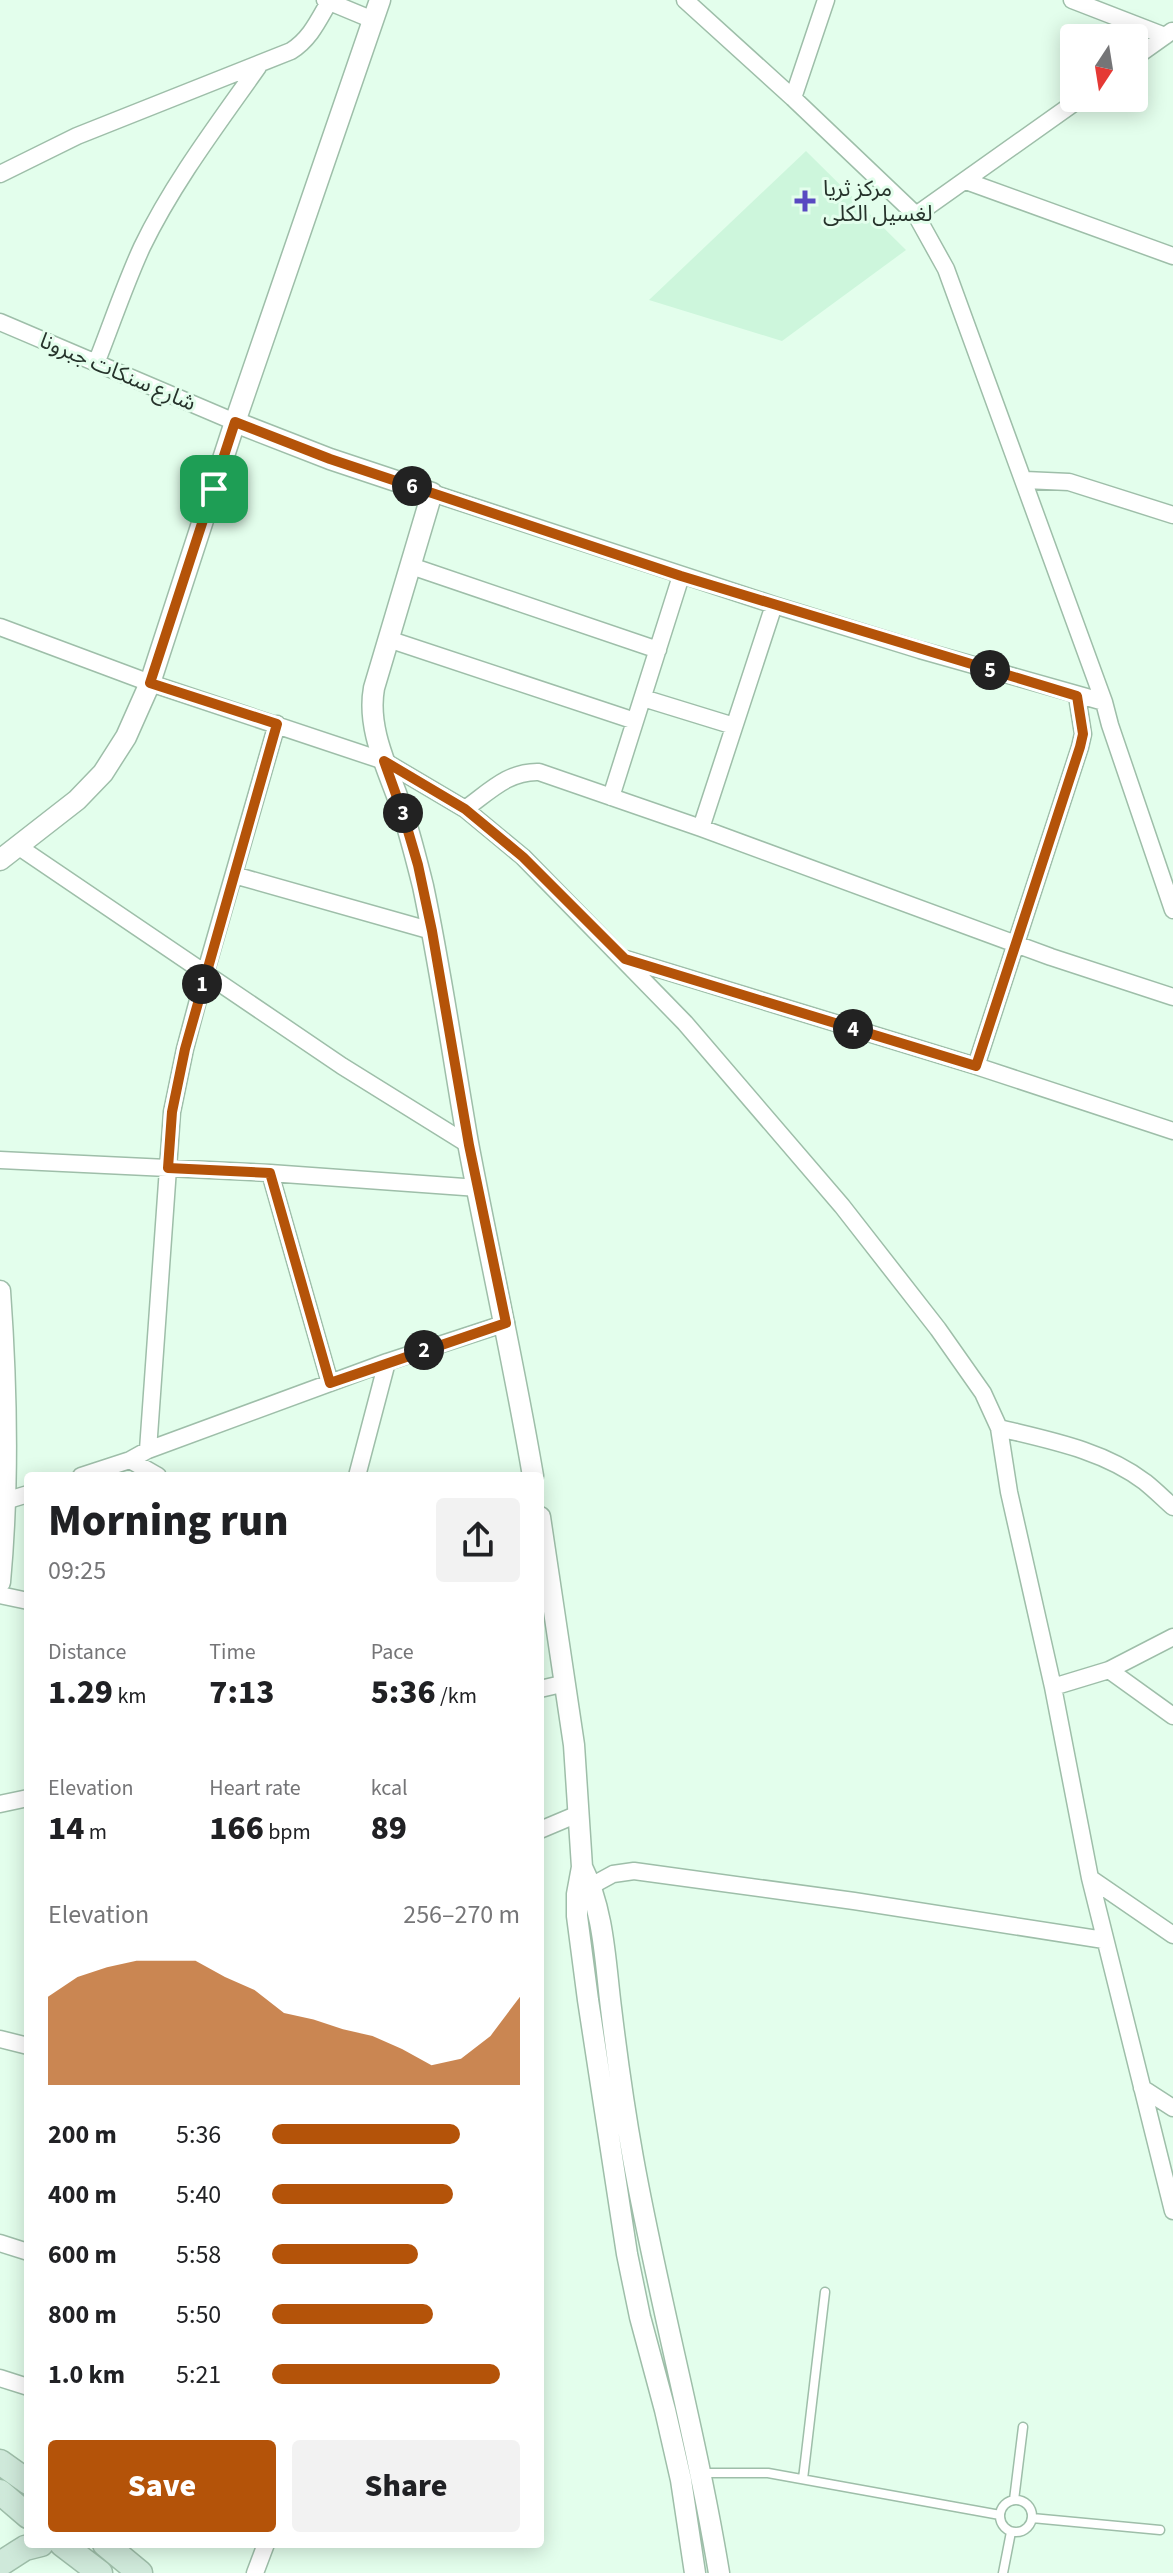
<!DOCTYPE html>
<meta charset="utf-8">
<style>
:root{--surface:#fff;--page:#f2f2f2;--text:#202124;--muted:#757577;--accent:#b45309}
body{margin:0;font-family:"Source Sans 3","Noto Sans Arabic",sans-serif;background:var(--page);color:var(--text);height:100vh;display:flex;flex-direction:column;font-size:30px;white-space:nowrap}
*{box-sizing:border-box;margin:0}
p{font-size:26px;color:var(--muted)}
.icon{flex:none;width:44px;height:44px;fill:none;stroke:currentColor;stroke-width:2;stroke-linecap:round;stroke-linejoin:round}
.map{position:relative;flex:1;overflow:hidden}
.details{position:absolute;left:24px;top:1472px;width:520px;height:1076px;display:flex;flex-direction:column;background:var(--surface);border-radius:8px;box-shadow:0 4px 20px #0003}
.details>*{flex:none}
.needle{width:52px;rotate:192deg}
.controls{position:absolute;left:1060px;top:24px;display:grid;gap:16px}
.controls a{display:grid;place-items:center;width:88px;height:88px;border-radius:8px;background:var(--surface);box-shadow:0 4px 20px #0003;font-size:40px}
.pin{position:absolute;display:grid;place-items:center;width:68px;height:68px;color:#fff;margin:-34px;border-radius:16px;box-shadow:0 4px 12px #0006}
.km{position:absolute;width:40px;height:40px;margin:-20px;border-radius:50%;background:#222;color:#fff;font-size:22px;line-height:40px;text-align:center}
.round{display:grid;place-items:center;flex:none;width:84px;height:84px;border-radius:8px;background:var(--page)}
.summary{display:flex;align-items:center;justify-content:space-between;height:136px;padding:0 24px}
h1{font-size:44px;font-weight:800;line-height:60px}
.stats{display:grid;grid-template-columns:repeat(3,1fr);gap:12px;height:136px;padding:8px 24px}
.stats div{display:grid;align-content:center}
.stats b{font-size:34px;font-weight:800}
.stats small{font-size:22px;font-weight:400}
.stats p{font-size:22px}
.chart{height:224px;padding:16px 24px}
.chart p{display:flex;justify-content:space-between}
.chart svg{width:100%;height:144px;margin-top:8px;fill:var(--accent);opacity:.7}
.action{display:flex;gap:16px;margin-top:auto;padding:16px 24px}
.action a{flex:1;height:92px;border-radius:8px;background:var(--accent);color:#fff;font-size:32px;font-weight:800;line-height:92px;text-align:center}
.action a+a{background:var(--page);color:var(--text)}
ul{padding:0 24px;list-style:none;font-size:26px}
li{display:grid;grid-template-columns:128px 96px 1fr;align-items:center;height:60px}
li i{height:20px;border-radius:10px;background:var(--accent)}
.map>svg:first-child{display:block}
</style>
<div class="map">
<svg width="1173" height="2573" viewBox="0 0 1173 2573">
<rect width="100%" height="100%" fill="#e3feec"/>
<path fill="#cdf6dc" d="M806 151 906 250 782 341 649 300Z"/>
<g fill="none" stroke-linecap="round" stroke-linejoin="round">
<g stroke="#9ebea9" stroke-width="11">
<path id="service" d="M702 2473H768L1000 2515
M803 2479 825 2292
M1014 2500 1023 2427
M1000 2516a16 16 0 1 1 32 0a16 16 0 1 1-32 0Z
M1032 2518 1160 2530
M1003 2573 1011 2532"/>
</g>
<g stroke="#9ebea9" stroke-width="19">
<path id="minor" d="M325 0 373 20
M685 0 793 98 916 215 946 269 1104 702 1110 725 1173 910
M1072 0 1165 36
M1134 58 1172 31
M793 98 826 0
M0 174 77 136 291 51C310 39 318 21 329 2
M966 181 1173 256
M916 215 1081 98
M0 322 235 422
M97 361C112 323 125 284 142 247 173 183 217 125 258 67
M1025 480 1069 482 1173 515
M432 493 774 605 920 650 1104 702
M411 566 658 650
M0 627 150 683 384 761 465 809 523 857 685 1023 842 1206 938 1329 983 1393 999 1428 1009 1492 1053 1687 1090 1878 1173 2211
M388 639 635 721
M643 698 734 726
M611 797 681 576
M465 809C489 792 508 771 539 772L701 828 1051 957 1173 997
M701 828 774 605
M19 847 342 1066 469 1145
M234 875 432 931
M626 959 976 1066 1173 1131
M976 1066 1080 747 1083 734 1077 696
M0 1160 270 1173 478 1188
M270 1173 330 1383
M999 1428C1048 1440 1103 1450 1145 1482 1155 1490 1164 1499 1173 1507
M148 1450 172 1112 185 1049 205 974 277 724
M130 1460 158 1476
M81 1476 130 1460 148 1450 387 1362 506 1323
M357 1476 387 1362
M5 1501 28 1494
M0 1595 28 1601
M1109 1670 1173 1716
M1053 1687 1109 1670 1173 1637
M540 1689 566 1683
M0 1804 28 1798
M540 1830 578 1814
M1090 1878 1173 1935
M580 1892 613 1874 634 1871 854 1901 1104 1940
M0 2039 28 2046
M1142 2088 1173 2108
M0 2243 28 2252
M0 2378 28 2387
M255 2573 266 2544"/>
</g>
<g stroke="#9ebea9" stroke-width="23">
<path id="tertiary" d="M235 422 330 459 432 493 374 688C366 732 391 774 404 816 411 839 417 862 423 886 441 971 453 1057 468 1143 489 1254 514 1364 533 1476
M0 860 77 800 103 773 126 737 150 683 235 422 380 0
M0 1291C7 1388 9 1485 0 1582
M540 1517 574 1745 582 1867 577 1894V1916L588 2000 627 2254 640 2317 665 2410 681 2480 695 2573
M582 1867C604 1911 605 1960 611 2008 617 2058 624 2108 633 2158 658 2297 696 2434 719 2573"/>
</g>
<g stroke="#9ebea9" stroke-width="27">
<path id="secondary" d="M0 2462 28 2482
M0 2492 28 2516
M62 2544 100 2573
M105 2544 140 2573
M0 2564 25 2548 41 2544"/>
</g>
<use href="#service" stroke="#fff" stroke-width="8"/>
<use href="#minor" stroke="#fff" stroke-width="16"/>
<use href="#tertiary" stroke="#fff" stroke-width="20"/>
<use href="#secondary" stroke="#cfe9da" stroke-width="24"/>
</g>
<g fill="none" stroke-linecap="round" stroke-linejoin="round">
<g stroke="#fff" stroke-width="16">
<path id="route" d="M235 422 330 459 681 576 1077 696 1083 734 1080 747 976 1066 625 959 523 857 465 809 384 761 403 814 418 865 432 931 469 1145 506 1323 330 1383 270 1173 168 1168 172 1112 185 1049 277 724 150 683Z"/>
</g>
<use href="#route" stroke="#b45309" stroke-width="10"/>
</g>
<path fill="#5849c1" stroke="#e3feec" stroke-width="3" d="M801 189h8v8h8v8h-8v8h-8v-8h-8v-8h8z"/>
<g text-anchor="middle" stroke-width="6" stroke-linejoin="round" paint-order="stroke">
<g font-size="22" fill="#26332b" stroke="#e3feec" text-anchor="start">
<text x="823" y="196">مركز ثريا<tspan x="823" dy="25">لغسيل الكلى</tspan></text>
</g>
<g font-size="22" fill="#26332b" stroke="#e3feec">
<text transform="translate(118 371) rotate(23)" y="8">شارع سنكات جبرونا</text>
</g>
</g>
</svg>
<div class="controls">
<a><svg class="needle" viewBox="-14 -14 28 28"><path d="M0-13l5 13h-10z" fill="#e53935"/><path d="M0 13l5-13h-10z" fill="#757577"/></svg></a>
</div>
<div class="pin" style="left:214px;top:489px;background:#1e9e55"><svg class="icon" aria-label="arrive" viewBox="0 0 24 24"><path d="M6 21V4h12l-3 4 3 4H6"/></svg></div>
<b class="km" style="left:202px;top:984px">1</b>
<b class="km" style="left:424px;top:1350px">2</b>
<b class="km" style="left:403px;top:813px">3</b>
<b class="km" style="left:853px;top:1029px">4</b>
<b class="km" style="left:990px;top:670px">5</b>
<b class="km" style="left:412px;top:486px">6</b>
<section class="details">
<div class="summary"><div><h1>Morning run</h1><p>09:25</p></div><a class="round"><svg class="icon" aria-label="share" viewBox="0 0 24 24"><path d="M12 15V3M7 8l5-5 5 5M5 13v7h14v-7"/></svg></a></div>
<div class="stats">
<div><p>Distance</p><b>1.29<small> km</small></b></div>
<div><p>Time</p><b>7:13</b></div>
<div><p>Pace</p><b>5:36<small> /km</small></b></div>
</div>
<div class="stats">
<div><p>Elevation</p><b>14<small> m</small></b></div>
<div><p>Heart rate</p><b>166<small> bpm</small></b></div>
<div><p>kcal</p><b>89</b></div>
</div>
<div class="chart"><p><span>Elevation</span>256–270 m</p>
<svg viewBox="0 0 160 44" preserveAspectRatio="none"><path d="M0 44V17L10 11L20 8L30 6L40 6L50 6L60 11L70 15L80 22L90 24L100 27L110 29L120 33L130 38L140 36L150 29L160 17V44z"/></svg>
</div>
<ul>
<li><b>200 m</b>5:36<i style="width:76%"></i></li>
<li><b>400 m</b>5:40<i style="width:73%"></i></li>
<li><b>600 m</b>5:58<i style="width:59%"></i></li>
<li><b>800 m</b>5:50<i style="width:65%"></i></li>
<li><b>1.0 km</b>5:21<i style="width:92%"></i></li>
</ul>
<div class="action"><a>Save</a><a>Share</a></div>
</section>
</div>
